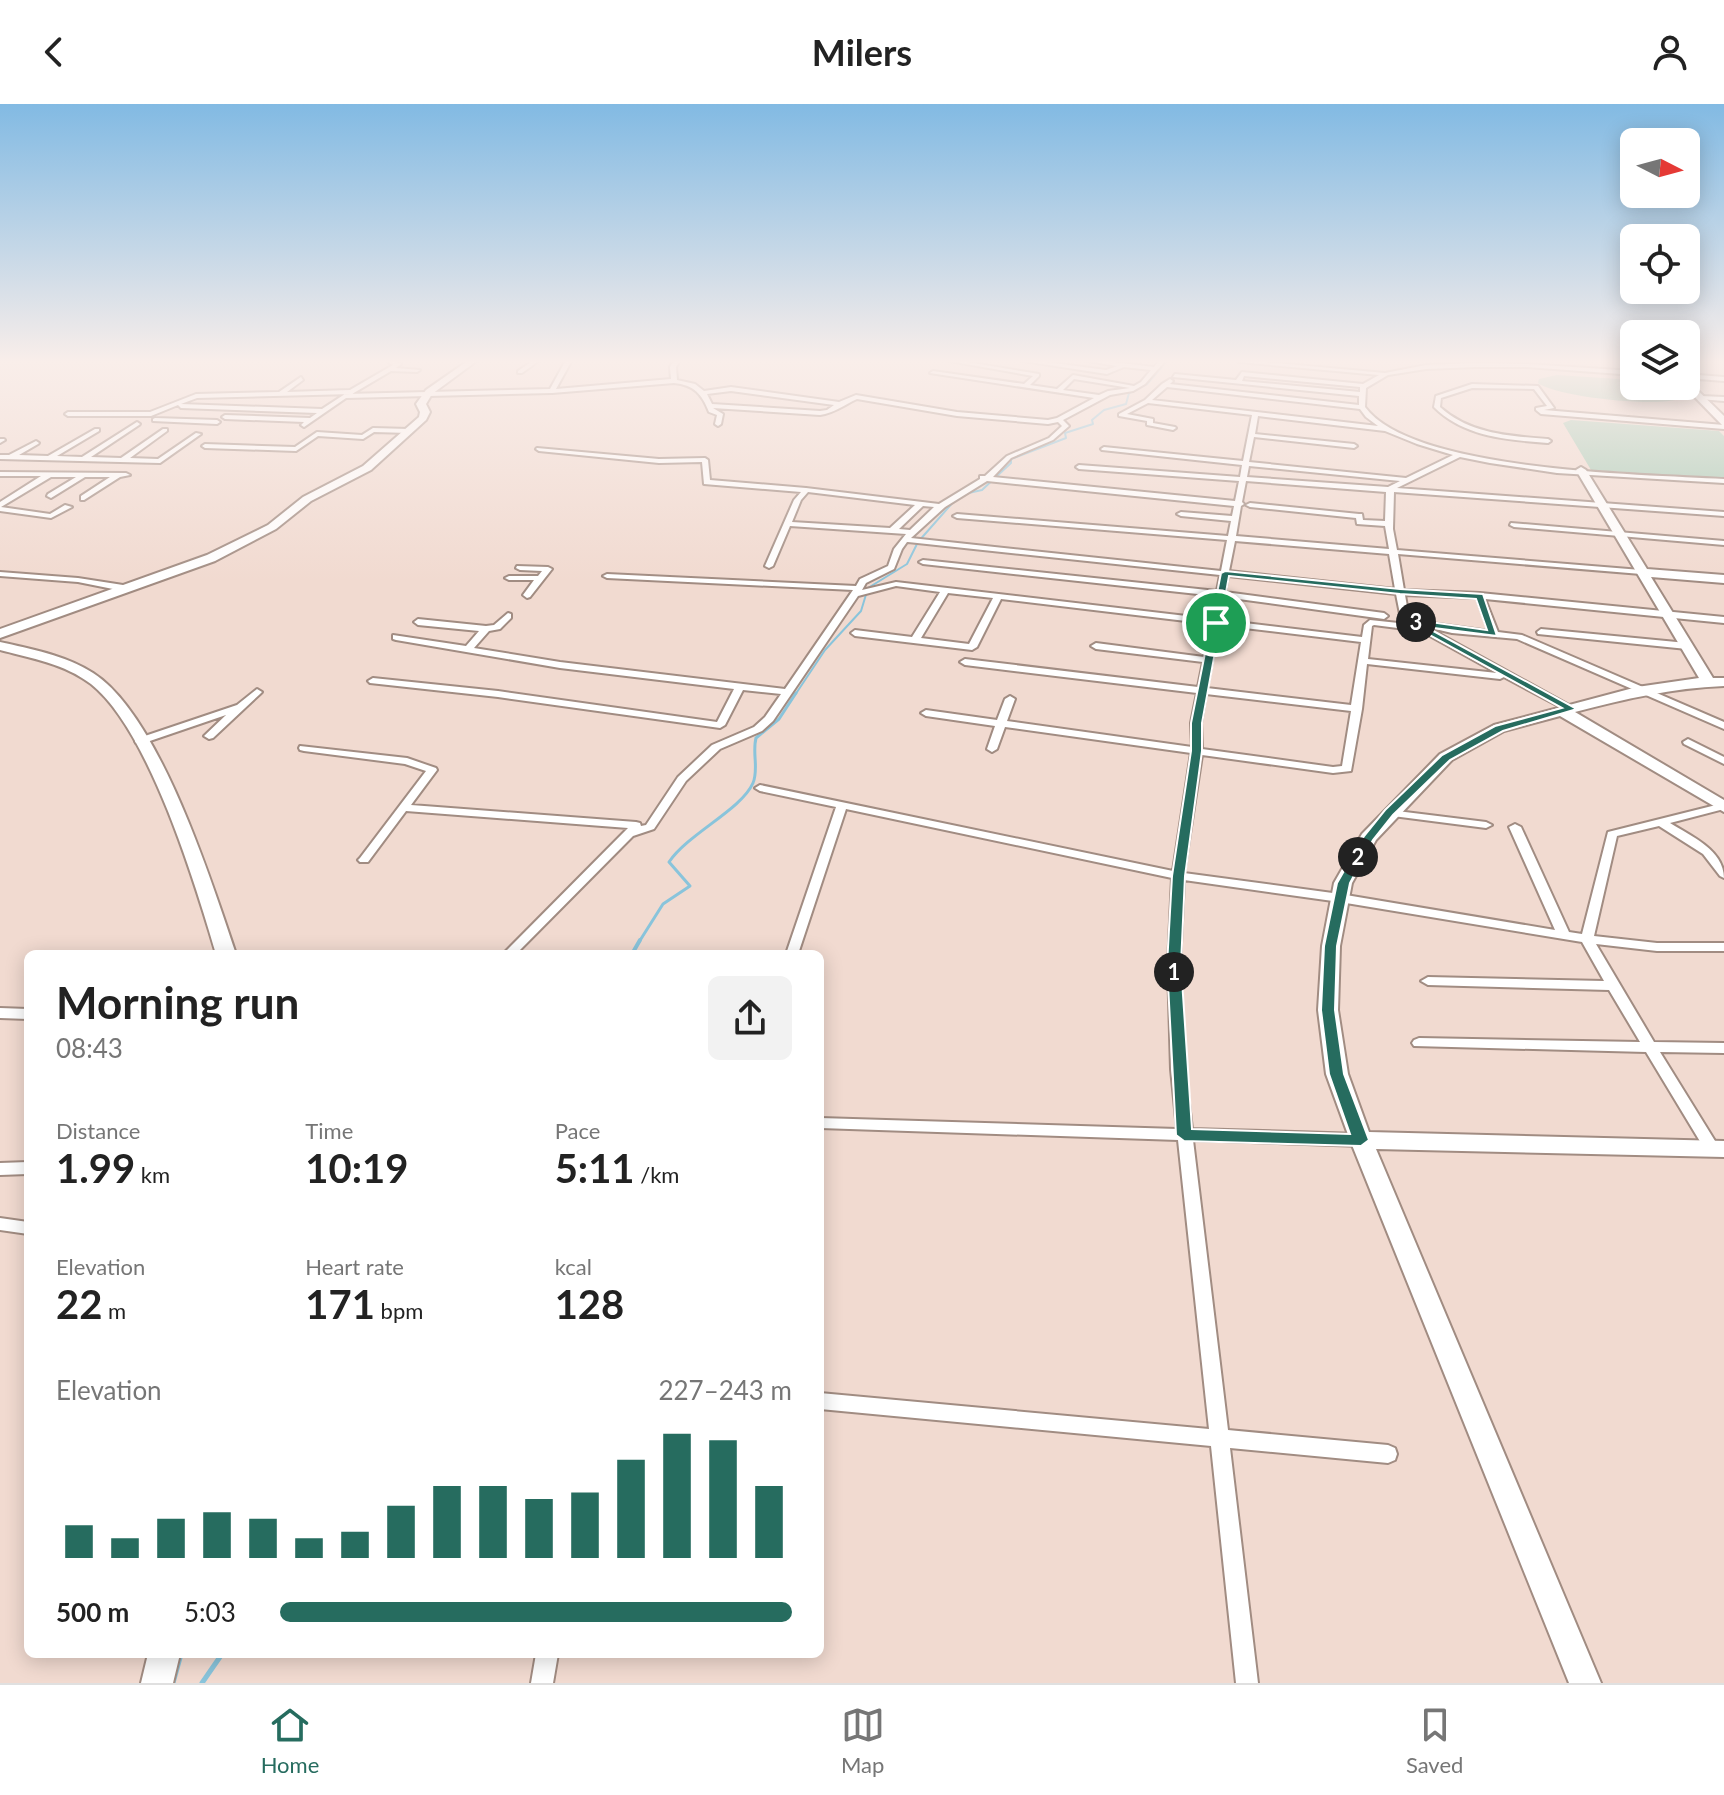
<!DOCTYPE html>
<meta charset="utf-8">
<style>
:root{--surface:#fff;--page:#f2f2f2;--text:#222;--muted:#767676;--line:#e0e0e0;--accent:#266c5f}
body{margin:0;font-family:Lato,sans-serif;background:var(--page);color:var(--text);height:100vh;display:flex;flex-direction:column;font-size:30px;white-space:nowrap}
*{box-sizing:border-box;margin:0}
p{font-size:26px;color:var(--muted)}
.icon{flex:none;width:44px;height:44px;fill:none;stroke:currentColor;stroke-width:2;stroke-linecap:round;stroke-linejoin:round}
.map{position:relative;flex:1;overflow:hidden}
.drawer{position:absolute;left:24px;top:846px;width:800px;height:708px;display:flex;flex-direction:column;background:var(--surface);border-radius:12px;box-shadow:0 4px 20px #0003}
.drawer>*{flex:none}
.needle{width:52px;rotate:96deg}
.controls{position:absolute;left:1620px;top:24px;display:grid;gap:16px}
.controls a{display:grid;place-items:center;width:80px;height:80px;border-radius:12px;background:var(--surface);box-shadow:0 4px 20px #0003;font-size:40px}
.pin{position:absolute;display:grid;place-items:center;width:68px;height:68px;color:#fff;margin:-34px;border:4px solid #fff;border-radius:50%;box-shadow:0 2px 8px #0007}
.km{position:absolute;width:40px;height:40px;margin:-20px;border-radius:50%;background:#222;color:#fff;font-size:22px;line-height:40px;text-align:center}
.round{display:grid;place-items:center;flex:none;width:84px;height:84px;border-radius:12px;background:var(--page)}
.overview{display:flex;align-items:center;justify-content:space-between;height:136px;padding:0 32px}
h1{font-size:44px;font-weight:700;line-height:60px}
.stats{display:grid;grid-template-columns:repeat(3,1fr);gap:12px;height:136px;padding:8px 32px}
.stats div{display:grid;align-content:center}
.stats b{font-size:40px;font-weight:700}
.stats small{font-size:22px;font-weight:400}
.stats p{font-size:22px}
.chart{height:224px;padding:16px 32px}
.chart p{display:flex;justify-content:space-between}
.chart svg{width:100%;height:144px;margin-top:8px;stroke:var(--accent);stroke-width:6}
ul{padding:0 32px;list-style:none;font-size:26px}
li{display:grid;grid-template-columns:128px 96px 1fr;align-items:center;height:60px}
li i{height:20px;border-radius:10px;background:var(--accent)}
header{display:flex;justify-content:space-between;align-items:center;height:104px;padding:0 32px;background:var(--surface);font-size:36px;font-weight:700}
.dock{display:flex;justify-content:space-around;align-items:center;height:112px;border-top:2px solid var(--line);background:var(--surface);font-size:22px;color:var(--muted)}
.dock a{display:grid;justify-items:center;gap:4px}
.dock .active{color:var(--accent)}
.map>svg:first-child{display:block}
</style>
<header><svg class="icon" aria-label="back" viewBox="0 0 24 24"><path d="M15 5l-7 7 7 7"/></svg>Milers<svg class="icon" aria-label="person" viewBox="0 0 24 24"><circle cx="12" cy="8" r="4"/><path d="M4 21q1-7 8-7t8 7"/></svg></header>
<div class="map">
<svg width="1724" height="1579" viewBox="0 0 1724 1579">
<rect width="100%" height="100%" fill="#f1dad0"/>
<path fill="#a7cbb6" d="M1557 271 1634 276V282H1670L1685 292C1671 306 1555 293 1538 279L1539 275Z
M1571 316 1719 327 1724 332V375L1591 366 1563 319Z"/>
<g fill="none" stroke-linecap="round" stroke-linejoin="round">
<path stroke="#89c4db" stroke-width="2" d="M964 390 982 386 1011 359V355L1066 334 1065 329 1093 320 1092 316 1104 306 1126 300 1129 289 1147 280 1168 256
M795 591 825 546 861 507 868 484 907 460 918 438 955 396"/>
<path stroke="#89c4db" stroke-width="3" d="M639 838 663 800 690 782 669 758C689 729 741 706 753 679 759 665 752 649 756 634L779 615 796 589"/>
<path stroke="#89c4db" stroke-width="4" d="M632 850 640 836"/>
<path stroke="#89c4db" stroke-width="5" d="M173 1579 181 1550
M202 1579 222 1550"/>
<g stroke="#a18c82" stroke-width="4">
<path id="street" d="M393 256H399L397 258 401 260 396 264 420 266 417 268 391 267 352 290 197 294 181 300 322 305 345 290 550 285 566 256H572L556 285 671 275 670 263 674 256H680L676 263 677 276 695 280 704 287 731 283 839 298 856 291 957 308 1048 316 1057 314 1094 294 930 269 933 267 1024 280 1033 272 949 257 955 256 1039 270V272L1030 281 1057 285 1073 271 1134 282 1141 278 1151 266 1124 263 1107 270 1017 256H1031L1106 266 1117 262 1082 256H1097L1154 263 1160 256H1166L1145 280 1133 287 1110 291 1063 316 1069 322 1053 336 1011 354 993 373 1235 397 1239 377 1079 365 1076 363 1079 361 1240 373 1242 361 1102 346 1101 345 1104 343 1243 357 1252 311 1148 299 1127 310 1153 315V319L1175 323 1176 324 1173 326 1147 321V317L1119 312V310L1145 296 1162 280 1170 275 1173 277 1170 280 1359 301V292L1173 273 1175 270 1236 276 1242 268 1363 280 1379 271 1239 258 1242 256 1385 269 1426 261 1475 259 1527 260 1634 267V271L1527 263H1475L1426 265 1388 271 1366 284 1365 303C1413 368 1644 370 1724 375V379L1557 369 1490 359 1460 353 1397 384 1724 408V412L1394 388 1393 425 1397 446 1641 466 1645 468 1641 470 1398 450 1404 486 1480 489 1724 513V519L1485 495 1498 528 1522 531 1724 618V625L1517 535 1452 529 1427 523 1576 605 1574 607H1568L1504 573 1500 575 1367 560 1362 605 1351 667 1333 669 1202 651 1184 769 1340 790 1555 826 1509 723 1515 720 1521 723 1569 828 1582 830 1608 728 1724 699V705L1670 719C1691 732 1724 746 1724 774L1720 772 1703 750 1659 722 1617 732 1594 832 1657 839H1724V847H1657L1596 840 1654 938 1724 939V949L1660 948 1720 1045 1717 1049 1712 1051 1707 1049 1646 948 1414 942 1412 939 1414 936 1419 934 1640 938 1609 886 1428 881 1421 877 1428 873 1604 877 1582 838 1340 798 1184 776 1180 861 1185 965 1192 1025 1361 1030 1366 1032 1368 1036 1366 1040 1361 1042 1193 1036 1228 1326 1388 1341 1395 1344 1397 1350 1395 1356 1388 1359 1230 1344 1258 1579H1236L1211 1342 820 1305V1289L1209 1325 1178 1036 820 1024V1014L1177 1025 1171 965 1168 861 1172 774 846 705 798 850H786L836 703 760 687 755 684 760 681 1173 767 1191 649 1005 623 997 645 992 648 987 645 995 622 926 612 921 609 926 606 997 616 1005 595 1010 592 1015 595 1007 617 1192 643 1191 619 1197 589 965 561 960 558 965 555 1198 583 1203 558 1096 545 1091 542 1096 539 1204 553 1211 520 1001 495 977 543 972 546 855 532 851 529 855 526 912 533 940 488 896 482 858 492 773 617 762 627 720 645 686 677 654 725 633 732 516 850H503L628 724 406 707 368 758H360L358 756 360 754 426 667 405 660 304 647 300 646 299 644 300 642 407 654 436 664 437 666 411 701 636 718 640 719 641 722 646 721 678 673 712 641 754 623 765 613 781 590 743 586 725 621 720 624 498 593 370 579 368 577 373 574 498 587 717 618 734 585 560 564 396 536 393 535V531L466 542 479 527 418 521 414 518 418 515 486 522 494 521 508 509 511 510V514L500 525 489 527 474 544 560 558 785 585 853 486 607 474 603 472 607 470 856 482 860 475 888 462 894 445 906 430 790 422 773 462 769 464 765 462 794 396 801 388 704 380 702 358 659 359 539 347 536 345 537 344 659 355 705 354 708 356 710 376 806 384 939 400 980 375V372H985L1007 352 1049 334 1062 322 1058 318 1048 320 957 312 857 295C844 301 834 309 820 311L713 304 723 310 721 320 718 322 715 320 717 311 709 308C702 290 694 281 674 279L552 289 346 294 304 323 301 321 304 318 225 315 222 313 225 311 310 314 317 309 181 304 178 301 151 312H68L65 310 68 308H150L196 290 279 288 301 273 303 276 287 288 350 286 393 261 389 259ZM1244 272 1360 283V288L1242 277ZM1074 275 1130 284 1108 287 1099 291 1063 286ZM1167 283 1360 305 1366 313 1378 322 1152 296ZM731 287 834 301 827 306 820 307 712 300 707 290ZM1258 312 1385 327 1417 340 1453 351 1406 374 1249 358 1254 333 1354 344 1357 342 1354 340 1255 330ZM1249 362 1400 377 1388 383 1247 373ZM987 377 1234 402 1232 412 1181 408 1177 410 1181 412 1231 417 1228 432 957 410 953 412 957 414 1227 436 1221 467 911 434 945 403ZM1246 377 1386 388 1385 417 1363 416 1362 410H1359L1250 399 1246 401 1250 403 1356 414 1357 420 1385 422 1389 445 1236 432 1241 402 1244 400 1242 398ZM808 388 915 401 890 424 792 418 801 396ZM923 402 934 403 910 426 899 425ZM1235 437 1389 450 1395 485 1229 467ZM907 438H908L1220 471 1217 487 923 456 919 458 923 460 1216 492 1212 515 896 478 862 486 866 479 894 465 902 445ZM1228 472 1396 490 1401 515 1408 520 1370 516 1364 521 1362 533 1220 516 1224 493 1384 515 1388 512 1384 509 1225 488ZM948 489 993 494 969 540 921 534ZM1405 491 1477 494 1489 527 1416 517 1409 514ZM1219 521 1361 538 1351 601 1207 584ZM1374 521 1421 527 1497 569 1368 555 1372 522ZM1206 590 1351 607 1342 662 1333 663 1202 645 1201 619Z
M534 256H540L522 269H518V267Z
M1686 270 1724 273V277L1686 274Z
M1472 280 1538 282 1554 304 1544 306 1724 321V325L1541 310 1536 306V304L1547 302 1534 285 1472 284 1441 294 1440 303C1470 330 1509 332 1548 335L1551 337 1548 339C1508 336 1464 333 1434 303L1436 292Z
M1701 292 1724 293V297L1699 295Z
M155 314 217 316 220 318 217 320 153 317V315Z
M137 318 140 320 139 321 91 353 121 354 163 325H167V327L130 354 158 355 196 329 201 330 160 359 0 355V351H9L36 337 39 339 38 340 19 351 48 352 95 325H99V327L57 352 82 353Z
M373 324 409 325 412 327 409 329 374 328 363 335 318 332 296 347 205 344 202 342 205 340 295 343 317 328 362 331Z
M0 335H4L5 336 0 339Z
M0 368 126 369 130 371 120 373 84 396H81V392L110 373H85L51 394 47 392 48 390 76 373H51L1 403 50 410 65 401 72 403 51 414 0 407V398L41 372H0Z
M1511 419 1724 437V441L1514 423 1510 421Z
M517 462 548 463 552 465 530 493 527 494 523 491 534 476H509L505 474 509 472H538L542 467 520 466 516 464Z
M0 468 78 474 123 481 127 484 123 487 78 478 0 472Z
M1541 525 1687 539 1692 542 1687 545 1538 530 1537 528Z
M257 585 262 588 260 590 213 634 209 635 204 632 226 611 144 639H136L135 637 136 635 237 601Z
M1688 635 1724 653V660L1684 640 1683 638Z
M1389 706 1486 718 1492 721 1486 724 1385 711 1383 709Z
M0 904 28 905V915L0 914Z
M28 1058V1070L0 1071V1059Z
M0 1114 28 1118V1130L0 1126Z
M536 1550H558L553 1579H531Z"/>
</g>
<g stroke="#a18c82" stroke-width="4">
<path id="secondary" d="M469 256H478L432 290 426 300 430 308 426 316 371 366 311 397 276 425 215 457 0 534V525L207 451 268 421 303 393 363 362 419 313 420 308 416 300 426 286Z
M1581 363 1586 366 1647 465 1724 471V479L1651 473 1713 574H1724V582C1672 584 1625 595 1575 608L1724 696V708L1560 612 1504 627 1452 656 1376 736 1352 779 1340 842 1338 906 1348 970 1369 1028 1724 1037V1053L1376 1045 1601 1579H1569L1350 1036 1326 970 1318 906 1322 842 1334 779 1362 730 1440 650 1494 621 1637 583 1699 574 1576 366Z
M0 538C31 545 65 551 93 569 159 611 211 776 236 850H216C195 779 149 626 91 580 65 560 31 554 0 546Z
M148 1550H180L173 1579H141Z"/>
</g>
<g stroke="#a18c82" stroke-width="4">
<path id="highway" d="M1686 275 1724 312V323L1684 282Z"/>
</g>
<use href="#street" fill="#fff" fill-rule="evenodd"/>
<use href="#secondary" fill="#fff" fill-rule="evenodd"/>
<use href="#highway" fill="#fff" fill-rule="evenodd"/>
</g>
<linearGradient id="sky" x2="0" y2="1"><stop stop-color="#82bae3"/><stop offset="0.54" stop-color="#f9eeea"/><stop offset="1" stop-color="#f9eeea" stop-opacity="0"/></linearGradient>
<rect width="1724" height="477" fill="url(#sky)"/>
<path fill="#266c5f" stroke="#fff" stroke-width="2" fill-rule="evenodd" d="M1225 467 1400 485 1483 490 1497 532 1426 523 1577 605 1503 627 1450 656 1393 711 1373 736 1350 779 1337 842 1335 906 1344 970 1369 1036 1361 1042 1184 1037 1176 1031 1167 861 1172 772 1191 647V619L1221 469ZM1229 472 1400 490 1476 495 1487 526 1409 515 1404 517 1562 604 1495 622 1442 651 1385 706 1364 732 1337 779 1324 842 1321 906 1329 970 1350 1030 1192 1025 1181 861 1185 772 1202 647V619Z"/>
</svg>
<div class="controls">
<a><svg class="needle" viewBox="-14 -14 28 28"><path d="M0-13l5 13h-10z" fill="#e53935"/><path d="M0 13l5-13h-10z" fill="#767676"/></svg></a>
<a><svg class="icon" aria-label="locate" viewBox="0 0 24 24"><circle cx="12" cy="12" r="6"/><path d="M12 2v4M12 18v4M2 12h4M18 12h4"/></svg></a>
<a><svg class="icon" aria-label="layers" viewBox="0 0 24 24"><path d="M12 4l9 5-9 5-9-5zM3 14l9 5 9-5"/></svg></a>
</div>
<div class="pin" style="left:1216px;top:519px;background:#1e9e55"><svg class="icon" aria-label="arrive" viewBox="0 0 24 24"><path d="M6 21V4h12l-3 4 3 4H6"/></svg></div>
<b class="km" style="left:1174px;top:868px">1</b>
<b class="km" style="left:1358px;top:753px">2</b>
<b class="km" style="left:1416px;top:518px">3</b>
<section class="drawer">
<div class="overview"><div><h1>Morning run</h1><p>08:43</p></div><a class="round"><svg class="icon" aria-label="share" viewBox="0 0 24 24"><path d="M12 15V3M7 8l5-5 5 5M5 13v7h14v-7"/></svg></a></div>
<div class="stats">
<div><p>Distance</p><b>1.99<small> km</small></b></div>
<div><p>Time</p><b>10:19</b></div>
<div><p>Pace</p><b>5:11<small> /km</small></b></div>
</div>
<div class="stats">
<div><p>Elevation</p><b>22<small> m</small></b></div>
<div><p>Heart rate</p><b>171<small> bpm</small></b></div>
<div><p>kcal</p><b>128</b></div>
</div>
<div class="chart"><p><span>Elevation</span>227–243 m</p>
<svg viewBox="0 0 160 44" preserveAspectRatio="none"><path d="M5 44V34M15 44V38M25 44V32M35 44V30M45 44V32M55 44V38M65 44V36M75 44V28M85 44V22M95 44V22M105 44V26M115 44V24M125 44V14M135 44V6M145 44V8M155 44V22"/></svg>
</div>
<ul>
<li><b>500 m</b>5:03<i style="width:100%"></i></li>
</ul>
</section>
</div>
<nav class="dock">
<a class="active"><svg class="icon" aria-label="home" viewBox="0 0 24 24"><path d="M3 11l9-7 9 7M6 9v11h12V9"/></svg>Home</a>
<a><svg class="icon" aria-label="map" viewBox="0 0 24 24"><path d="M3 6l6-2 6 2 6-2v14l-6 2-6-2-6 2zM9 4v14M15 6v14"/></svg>Map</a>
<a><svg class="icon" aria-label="saved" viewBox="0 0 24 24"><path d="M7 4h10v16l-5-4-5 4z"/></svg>Saved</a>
</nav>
